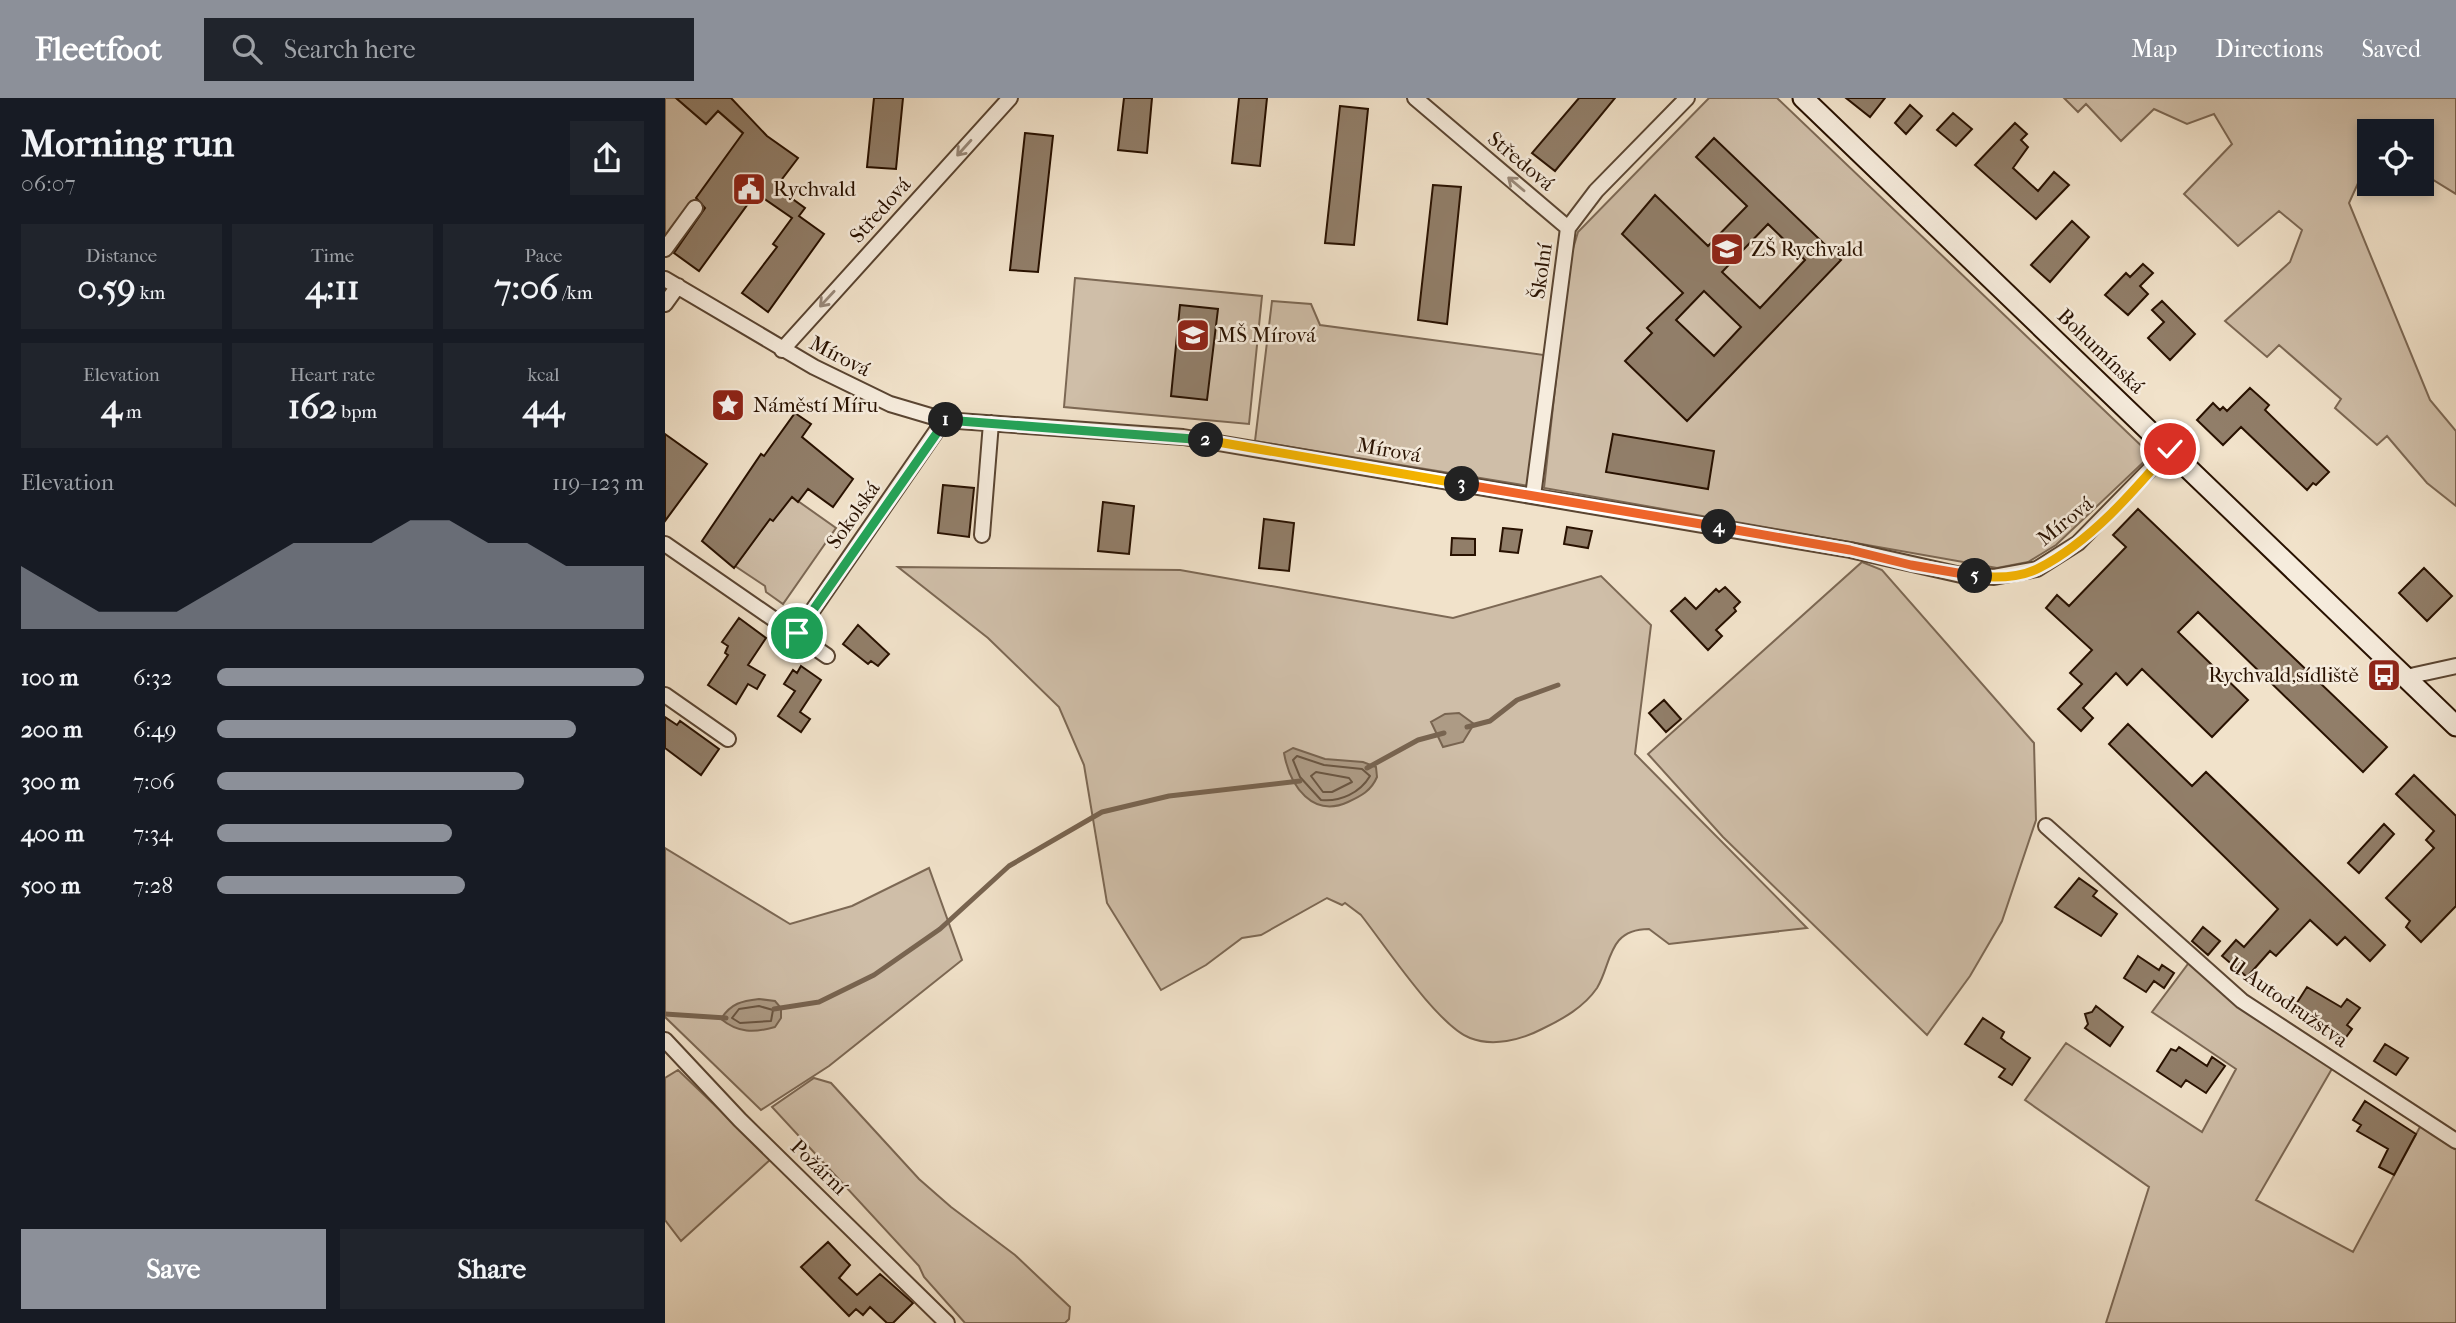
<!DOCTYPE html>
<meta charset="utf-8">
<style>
:root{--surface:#171b24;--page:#20242c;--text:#f1f3f6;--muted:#9ea1a6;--accent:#8c9099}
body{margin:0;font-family:"IM FELL French Canon",serif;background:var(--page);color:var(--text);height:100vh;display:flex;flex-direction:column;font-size:26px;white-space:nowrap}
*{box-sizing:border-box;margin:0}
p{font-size:23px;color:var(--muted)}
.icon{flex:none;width:38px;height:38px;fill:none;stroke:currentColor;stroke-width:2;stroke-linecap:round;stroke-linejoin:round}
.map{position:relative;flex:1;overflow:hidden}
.side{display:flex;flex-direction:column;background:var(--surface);width:665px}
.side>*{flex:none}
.buttons{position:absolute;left:1692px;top:21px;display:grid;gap:14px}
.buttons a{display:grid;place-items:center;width:77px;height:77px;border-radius:0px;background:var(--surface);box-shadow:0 4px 10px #0003;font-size:35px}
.pin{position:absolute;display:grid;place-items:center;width:60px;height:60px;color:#fff;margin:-30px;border:4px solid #fff;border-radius:50%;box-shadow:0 2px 7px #0007}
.km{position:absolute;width:35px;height:35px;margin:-18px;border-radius:50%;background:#222;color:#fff;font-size:19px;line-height:35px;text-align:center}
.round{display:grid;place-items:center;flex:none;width:74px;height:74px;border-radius:0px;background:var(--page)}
.summary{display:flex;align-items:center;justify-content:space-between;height:119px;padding:0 21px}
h1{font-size:38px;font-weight:800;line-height:52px}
.metrics{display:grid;grid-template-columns:repeat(3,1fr);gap:10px;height:119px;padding:7px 21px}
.metrics div{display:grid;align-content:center;border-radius:0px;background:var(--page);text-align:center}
.metrics b{font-size:35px;font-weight:800}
.metrics small{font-size:19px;font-weight:400}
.metrics p{font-size:19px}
.chart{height:196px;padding:14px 21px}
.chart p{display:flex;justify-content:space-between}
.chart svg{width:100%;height:126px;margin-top:7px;fill:var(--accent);opacity:.7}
.action{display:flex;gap:14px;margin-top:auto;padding:14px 21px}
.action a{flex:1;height:80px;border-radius:0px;background:var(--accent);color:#fff;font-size:28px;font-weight:800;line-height:80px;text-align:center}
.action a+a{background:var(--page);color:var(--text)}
ul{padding:0 21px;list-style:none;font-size:23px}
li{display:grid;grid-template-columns:112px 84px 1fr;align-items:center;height:52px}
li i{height:18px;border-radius:9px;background:var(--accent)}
header{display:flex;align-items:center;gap:42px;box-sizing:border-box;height:98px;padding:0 35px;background:var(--accent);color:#fff}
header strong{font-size:33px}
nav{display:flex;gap:38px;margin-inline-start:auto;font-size:24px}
.search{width:490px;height:63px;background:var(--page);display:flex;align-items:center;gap:18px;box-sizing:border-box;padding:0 24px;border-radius:0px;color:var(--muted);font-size:26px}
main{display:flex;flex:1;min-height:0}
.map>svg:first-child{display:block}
</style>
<header>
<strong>Fleetfoot</strong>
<div class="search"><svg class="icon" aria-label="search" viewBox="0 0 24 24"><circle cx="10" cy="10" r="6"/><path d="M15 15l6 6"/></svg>Search here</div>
<nav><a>Map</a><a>Directions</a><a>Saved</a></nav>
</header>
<main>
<section class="side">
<div class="summary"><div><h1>Morning run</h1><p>06:07</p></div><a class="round"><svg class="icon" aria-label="share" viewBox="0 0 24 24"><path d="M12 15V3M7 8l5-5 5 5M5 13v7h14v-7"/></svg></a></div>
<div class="metrics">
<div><p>Distance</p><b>0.59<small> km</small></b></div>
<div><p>Time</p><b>4:11</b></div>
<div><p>Pace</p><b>7:06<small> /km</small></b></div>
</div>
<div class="metrics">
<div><p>Elevation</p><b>4<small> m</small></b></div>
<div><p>Heart rate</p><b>162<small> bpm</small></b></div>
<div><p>kcal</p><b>44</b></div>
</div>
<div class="chart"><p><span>Elevation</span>119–123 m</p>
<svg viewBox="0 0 160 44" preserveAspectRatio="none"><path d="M0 44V22L10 30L20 38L30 38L40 38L50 30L60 22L70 14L80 14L90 14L100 6L110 6L120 14L130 14L140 22L150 22L160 22V44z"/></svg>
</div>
<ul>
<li><b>100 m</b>6:32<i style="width:100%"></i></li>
<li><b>200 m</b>6:49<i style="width:84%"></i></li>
<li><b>300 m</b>7:06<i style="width:72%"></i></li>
<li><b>400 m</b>7:34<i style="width:55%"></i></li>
<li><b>500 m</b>7:28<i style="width:58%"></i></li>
</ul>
<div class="action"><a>Save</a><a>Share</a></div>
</section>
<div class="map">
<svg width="1791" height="1225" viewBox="0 0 1791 1225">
<rect width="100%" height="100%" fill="#f1e2ca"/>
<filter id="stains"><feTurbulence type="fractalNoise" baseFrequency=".00286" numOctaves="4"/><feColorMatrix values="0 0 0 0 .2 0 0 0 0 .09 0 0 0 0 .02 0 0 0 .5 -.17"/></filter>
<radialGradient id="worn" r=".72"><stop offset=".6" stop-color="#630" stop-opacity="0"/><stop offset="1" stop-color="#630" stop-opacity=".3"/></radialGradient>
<path fill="#cfbea8" stroke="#7c6854" stroke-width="2" d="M0 0H11L41 26 53 13 93 49 64 55 0 151Z
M1044 0H1112L1486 357 1391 447 1363 464 1332 470 879 390 904 164 913 134Z
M1399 0H1791V96L1757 75V33H1704V61L1684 105 1765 302 1791 333V408L1762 385 1722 338 1712 347 1670 310 1676 301 1614 247 1602 259 1560 223 1625 164 1637 132 1614 113 1573 148 1519 96 1567 46 1549 16 1522 26 1489 11 1456 43 1421 6 1413 14Z
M410 180 597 198 584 326 399 309Z
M607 203 646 206 655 227 879 257 864 388 590 343Z
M123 396 171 430 118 506 101 494 100 488 70 468Z
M1197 464 1217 472 1369 645 1371 722 1337 823 1305 878 1262 937 1058 739 983 656Z
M233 469 515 472 788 520 936 478 986 527 970 656 1142 830 1004 846 984 831C942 831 947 866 932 890 919 909 898 921 877 931 856 942 828 949 805 940 773 928 719 846 696 817L680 805 677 807 662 800 596 837 577 840 541 867 496 892 442 805 419 667 394 609 323 540Z
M0 750 125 826 187 808 264 770 297 862 164 968 96 1012 0 919Z
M1526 862 1668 969 1591 1102 1688 1154 1756 1027 1791 1052V1225H1441L1484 1089 1360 1002 1401 945 1537 1034 1571 971 1487 914Z
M13 972 106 1061 16 1143 0 1122V980Z
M149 980 166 985 254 1081 286 1109 350 1157 405 1209 404 1221 400 1225H300L259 1179 254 1168 107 1009Z"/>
<path fill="#ad9b85" stroke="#786450" stroke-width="2" d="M794 615 809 626 798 644 778 649 766 624 780 616Z
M628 650 660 661 698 664 711 669 712 679C706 693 696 698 683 704 648 720 625 689 619 655Z
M94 901 110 903 116 910V920L110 929C89 935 73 935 56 921 66 905 77 903 94 901Z"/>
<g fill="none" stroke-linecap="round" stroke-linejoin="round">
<path stroke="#6a5642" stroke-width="2" d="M632 658 659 667 697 671 705 678C695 695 675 704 656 702L635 679 628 662Z
M651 674 684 680 687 684 667 694H658L646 678Z
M94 908 108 912 106 923 75 925 67 920 74 911Z"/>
<path stroke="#786450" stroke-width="5" d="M802 629 825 623 852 602 893 587
M702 670 753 642 779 635
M109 911 154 904 209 877 275 831 344 768 437 714 504 698 635 683
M0 916 61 920"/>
</g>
<path fill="#917e69" stroke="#281100" stroke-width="2" fill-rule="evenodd" d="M11 0H66L102 38 133 60 111 89 140 110 134 118 159 136 103 214 77 195 112 149 108 146 127 120 91 95 34 173 9 155 40 110 31 100 78 35 53 13 41 26Z
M209 0H238L231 71 202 69Z
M459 0H487L482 55 453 52Z
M574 0H602L595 68 567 65Z
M914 0H950L890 73 867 55Z
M1181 0H1220L1205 19Z
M1245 7 1257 18 1241 36 1230 25Z
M675 8 703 11 689 147 660 145Z
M1288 15 1307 31 1291 48 1272 32Z
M1350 25 1362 36 1356 42 1363 49 1348 70 1373 93 1389 74 1404 87 1371 121 1310 67Z
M360 35 388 38 373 174 345 172Z
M1049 40 1176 162 1022 323 960 263 987 235 982 230 1018 195 957 136 990 97 1043 148 1082 108 1031 59ZM1103 126 1140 162 1095 210 1057 174ZM1039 193 1076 229 1049 258 1011 222Z
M768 87 796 89 782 226 753 222Z
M1407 123 1424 139 1385 184 1366 167Z
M1478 166 1488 175 1475 188 1483 196 1463 217 1440 197 1461 175 1465 179Z
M1497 203 1530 236 1505 262 1483 240 1499 224 1487 212Z
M515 207 553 211 542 302 506 298Z
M1585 290 1604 307 1600 312 1664 374 1651 387 1648 385 1642 392 1576 329 1558 347 1532 322 1548 305 1555 312 1558 309 1562 313Z
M130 315 146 326 137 339 188 381 168 409 143 391 133 404 127 399 108 423 105 421 69 470 37 443 96 356 99 358Z
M0 336 42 366 0 423Z
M948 336 1049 353 1043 391 941 374Z
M278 387 309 390 304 439 273 435Z
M438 404 469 408 464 456 433 453Z
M1473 411 1722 649 1698 674 1533 514 1513 534 1583 602 1547 639 1477 571 1462 587 1451 575 1418 610 1428 620 1416 633 1393 611 1417 586 1405 575 1427 552 1381 510 1392 497 1404 508 1461 449 1448 437Z
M599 421 629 425 624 473 594 470Z
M902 429 927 433 923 450 899 446Z
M838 430 857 432 853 455 835 453Z
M787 440 810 441V457H786Z
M1759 470 1787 498 1762 523 1734 495Z
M1060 489 1075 504 1069 510 1071 513 1051 532 1057 538 1043 552 1006 513 1020 500 1031 511 1051 491 1054 494Z
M74 520 101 540 83 567 100 577 92 591 83 586 71 606 43 587 63 557 60 555 63 548 57 544Z
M193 527 224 556 213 568 206 563 203 566 178 546Z
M136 568 156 582 135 614 145 621 136 634 113 618 130 593 119 586 128 572 132 575Z
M999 602 1016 621 1001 634 984 615Z
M0 619 12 627 15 623 54 651 36 677 0 650Z
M1463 626 1527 688 1541 674 1720 847 1705 863 1680 839 1672 847 1645 822 1611 858 1605 853 1582 879 1557 858 1571 842 1579 849 1613 811 1444 646Z
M1749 677 1791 718V808L1756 844 1741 829 1745 823 1721 800 1769 750 1761 742 1769 733 1731 696Z
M1719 726 1729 736 1694 775 1683 765Z
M1414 780 1432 793 1428 798 1452 816 1436 838 1390 809Z
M1538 829 1555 843 1543 857 1527 843Z
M1473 858 1494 872 1497 867 1509 875 1499 890 1489 883 1481 894 1459 880Z
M1642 889 1676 909 1682 901 1695 910 1682 927 1687 931 1679 942 1650 922 1648 926 1628 911Z
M1431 908 1458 929 1445 948 1420 930 1423 926 1420 916 1427 914Z
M1318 920 1339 934 1336 940 1341 944 1365 960 1347 987 1334 979 1340 971 1300 946Z
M1720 946 1743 960 1731 977 1709 963Z
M1514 949 1542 968 1547 959 1560 968 1541 995 1521 982 1516 989 1492 973 1506 951 1511 953Z
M1700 1003 1751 1036 1729 1077 1714 1069 1723 1051 1692 1033 1696 1027 1688 1022Z
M163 1144 185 1167 174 1180 192 1197 215 1176 248 1205 228 1225H222L205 1209 198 1217 191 1211 184 1218 136 1169Z"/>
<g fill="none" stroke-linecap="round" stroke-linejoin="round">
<g stroke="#5a4532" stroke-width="18">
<path id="street" d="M750 0 903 130
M0 151 30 110
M0 181 149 269 225 306 279 322 518 339 1185 452 1296 477 1329 479 1372 471 1413 445 1505 351
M0 206 13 188
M117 252 345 0
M868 398 903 130 931 93 1022 0
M317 437 326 325
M0 446 162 558
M132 535 279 322
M1741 579 1791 568
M0 597 63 641
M1381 728 1577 903 1791 1043
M0 942 75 1022 282 1225"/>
</g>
<g stroke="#281100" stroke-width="23">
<path id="secondary" d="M1138 0 1791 628"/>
</g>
<use href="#street" stroke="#f6ecdd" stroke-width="14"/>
<use href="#secondary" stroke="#f6ecdd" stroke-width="19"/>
</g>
<defs><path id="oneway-shaft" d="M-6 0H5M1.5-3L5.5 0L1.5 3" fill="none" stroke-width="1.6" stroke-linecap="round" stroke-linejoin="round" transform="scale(1.75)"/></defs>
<g stroke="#99897a">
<use href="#oneway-shaft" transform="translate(299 50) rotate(132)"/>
<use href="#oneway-shaft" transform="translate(851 86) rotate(-140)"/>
<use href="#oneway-shaft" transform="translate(162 201) rotate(133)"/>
</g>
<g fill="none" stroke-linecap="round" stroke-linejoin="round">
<g stroke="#fff" stroke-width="14">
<path id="split-1" d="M132 535 281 322"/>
</g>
<g stroke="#fff" stroke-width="14">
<path id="split-2" d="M281 322 541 342"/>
</g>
<g stroke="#fff" stroke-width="14">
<path id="split-3" d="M541 342 797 386"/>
</g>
<g stroke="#fff" stroke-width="14">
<path id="split-4" d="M797 386 1054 429"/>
</g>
<g stroke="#fff" stroke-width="14">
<path id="split-5" d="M1054 429 1185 452 1246 467 1310 478"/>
</g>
<g stroke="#fff" stroke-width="14">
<path id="split-6" d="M1310 478C1330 480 1355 480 1374 470 1425 444 1468 394 1505 351"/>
</g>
<use href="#split-1" stroke="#22a559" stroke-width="9"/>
<use href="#split-2" stroke="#22a559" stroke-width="9"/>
<use href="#split-3" stroke="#f5b400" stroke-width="9"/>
<use href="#split-4" stroke="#f0652b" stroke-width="9"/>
<use href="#split-5" stroke="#f0652b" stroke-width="9"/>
<use href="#split-6" stroke="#f5b400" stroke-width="9"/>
</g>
<defs>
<g id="civic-square" transform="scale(1.75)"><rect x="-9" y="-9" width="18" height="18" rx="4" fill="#8f2418" stroke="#f6ecdd"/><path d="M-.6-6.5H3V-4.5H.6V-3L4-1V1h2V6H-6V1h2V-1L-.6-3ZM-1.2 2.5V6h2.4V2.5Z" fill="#fff"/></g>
<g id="school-square" transform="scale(1.75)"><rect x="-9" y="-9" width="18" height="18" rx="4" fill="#8f2418" stroke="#f6ecdd"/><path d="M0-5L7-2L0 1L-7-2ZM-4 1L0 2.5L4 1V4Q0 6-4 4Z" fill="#fff"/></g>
<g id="sight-square" transform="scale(1.75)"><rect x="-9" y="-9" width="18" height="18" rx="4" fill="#8f2418" stroke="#f6ecdd"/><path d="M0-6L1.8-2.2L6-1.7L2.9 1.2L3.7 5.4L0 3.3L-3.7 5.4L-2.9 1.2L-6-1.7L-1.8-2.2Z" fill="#fff"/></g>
<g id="bus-square" transform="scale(1.75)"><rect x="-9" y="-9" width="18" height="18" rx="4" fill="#8f2418" stroke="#f6ecdd"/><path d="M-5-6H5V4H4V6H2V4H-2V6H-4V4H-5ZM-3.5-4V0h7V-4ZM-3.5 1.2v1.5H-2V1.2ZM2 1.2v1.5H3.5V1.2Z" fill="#fff"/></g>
</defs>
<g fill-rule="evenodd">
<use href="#civic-square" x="84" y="91"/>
<use href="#school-square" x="1062" y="151"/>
<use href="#school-square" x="528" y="237"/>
<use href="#sight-square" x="63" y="307"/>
<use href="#bus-square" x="1719" y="577"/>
</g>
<g text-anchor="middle" stroke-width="5" stroke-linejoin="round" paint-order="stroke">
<g font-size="21" fill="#281100" stroke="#f6ecdd">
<text transform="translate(856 63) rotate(40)" y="7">Středová</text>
<text transform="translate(215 112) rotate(-48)" y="7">Středová</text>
<text transform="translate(876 173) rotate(-82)" y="7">Školní</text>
<text transform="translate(1436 253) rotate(44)" y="7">Bohumínská</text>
<text transform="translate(175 258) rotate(27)" y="7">Mírová</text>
<text transform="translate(724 352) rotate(10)" y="7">Mírová</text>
<text transform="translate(188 417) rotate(-55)" y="7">Sokolská</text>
<text transform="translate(1400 423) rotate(-39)" y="7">Mírová</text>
<text transform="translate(1623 904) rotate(35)" y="7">U Autodružstva</text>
<text transform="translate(154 1069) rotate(44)" y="7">Požární</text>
</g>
<g font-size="21" fill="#281100" stroke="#f6ecdd" text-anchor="start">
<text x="108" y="98">Rychvald</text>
<text x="1086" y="158">ZŠ Rychvald</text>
<text x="552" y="244">MŠ Mírová</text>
<text x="88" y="314">Náměstí Míru</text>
<text x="1694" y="584" text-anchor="end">Rychvald,sídliště</text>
</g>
</g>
<rect width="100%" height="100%" filter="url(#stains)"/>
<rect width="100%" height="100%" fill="url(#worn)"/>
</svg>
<div class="buttons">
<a><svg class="icon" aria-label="locate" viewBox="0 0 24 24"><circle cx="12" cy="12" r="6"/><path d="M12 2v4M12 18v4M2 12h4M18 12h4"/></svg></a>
</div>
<div class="pin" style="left:132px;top:535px;background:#1e9e55"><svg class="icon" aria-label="arrive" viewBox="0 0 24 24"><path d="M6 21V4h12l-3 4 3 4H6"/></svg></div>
<div class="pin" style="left:1505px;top:351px;background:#d93025"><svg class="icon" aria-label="check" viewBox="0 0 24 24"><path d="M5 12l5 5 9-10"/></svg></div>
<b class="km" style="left:281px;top:322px">1</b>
<b class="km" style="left:541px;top:342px">2</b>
<b class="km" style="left:797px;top:386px">3</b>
<b class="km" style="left:1054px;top:429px">4</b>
<b class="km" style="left:1310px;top:478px">5</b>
</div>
</main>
